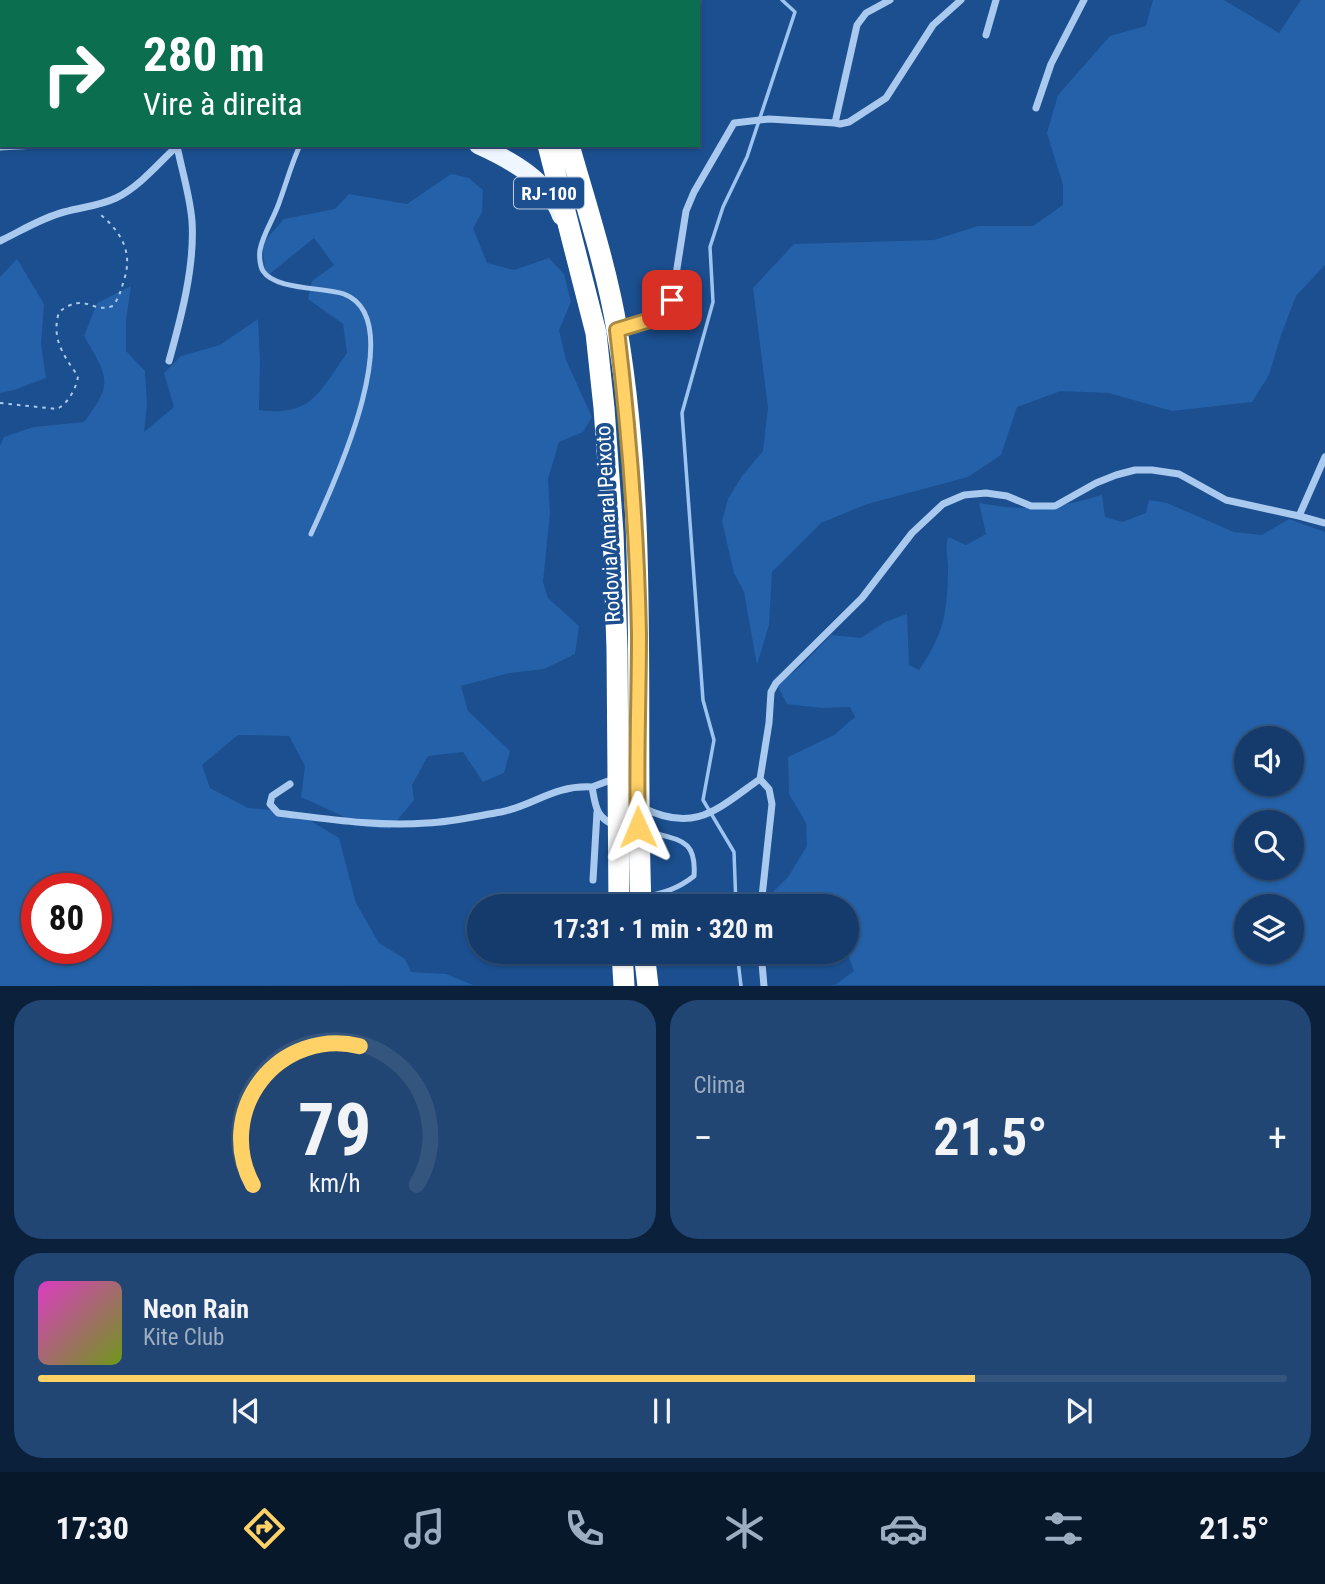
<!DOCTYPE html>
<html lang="pt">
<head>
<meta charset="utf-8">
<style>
	:root { --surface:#143b6b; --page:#214673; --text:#f1f3f6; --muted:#9dadc1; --line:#33557e; --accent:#ffd166 }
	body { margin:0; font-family:"Roboto Condensed",sans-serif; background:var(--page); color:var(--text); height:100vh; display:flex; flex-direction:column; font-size:26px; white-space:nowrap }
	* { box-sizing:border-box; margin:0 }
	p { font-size:23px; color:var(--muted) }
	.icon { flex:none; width:38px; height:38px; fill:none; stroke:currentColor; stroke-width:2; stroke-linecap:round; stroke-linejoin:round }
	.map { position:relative; height:986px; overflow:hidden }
	.details { display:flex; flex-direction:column; gap:14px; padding:14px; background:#0b203b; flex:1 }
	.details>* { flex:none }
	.guide { position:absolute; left:0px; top:0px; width:700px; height:147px; box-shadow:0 2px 5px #0004,0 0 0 2px var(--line); background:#0b6e4f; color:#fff; overflow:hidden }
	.buttons { position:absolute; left:1234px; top:726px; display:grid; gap:14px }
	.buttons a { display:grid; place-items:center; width:70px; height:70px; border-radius:50%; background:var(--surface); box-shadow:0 2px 5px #0004,0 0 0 2px var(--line); font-size:35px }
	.speed { position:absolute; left:21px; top:873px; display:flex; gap:14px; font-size:35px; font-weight:700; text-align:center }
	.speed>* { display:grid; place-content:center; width:91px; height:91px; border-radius:50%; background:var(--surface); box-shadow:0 2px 5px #0004,0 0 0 2px var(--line); line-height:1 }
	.speed .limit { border:10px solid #d22; background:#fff; color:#111 }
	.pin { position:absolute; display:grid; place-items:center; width:60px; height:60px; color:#fff; margin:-30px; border-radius:14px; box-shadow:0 4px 10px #0006 }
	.me { position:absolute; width:77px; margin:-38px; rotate:359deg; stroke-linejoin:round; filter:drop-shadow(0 0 5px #0008) }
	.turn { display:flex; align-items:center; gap:24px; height:147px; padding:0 28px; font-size:32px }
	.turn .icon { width:91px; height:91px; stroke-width:2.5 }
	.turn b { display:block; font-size:49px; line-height:60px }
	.big { font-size:52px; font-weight:700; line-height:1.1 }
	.details .tile { flex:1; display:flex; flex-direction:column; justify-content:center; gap:10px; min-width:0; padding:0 24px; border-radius:28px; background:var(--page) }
	.details .dial { align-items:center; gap:0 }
	.dial svg { height:182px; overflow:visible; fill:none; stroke:var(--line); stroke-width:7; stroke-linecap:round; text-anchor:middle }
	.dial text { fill:var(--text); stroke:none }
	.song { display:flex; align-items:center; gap:21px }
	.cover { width:84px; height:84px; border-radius:10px; background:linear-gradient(135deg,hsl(310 70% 55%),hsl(80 70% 35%)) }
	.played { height:7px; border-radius:4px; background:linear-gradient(90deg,var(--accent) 75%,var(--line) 75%) }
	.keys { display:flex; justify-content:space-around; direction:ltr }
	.heat { display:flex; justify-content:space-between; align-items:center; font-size:38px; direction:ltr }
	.details .tiles { flex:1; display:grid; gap:14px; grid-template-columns:1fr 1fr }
	.tile:last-child { grid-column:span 2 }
	.trip { position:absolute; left:467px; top:894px; width:392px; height:70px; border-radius:35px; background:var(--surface); box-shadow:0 2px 5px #0004,0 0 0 2px var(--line); font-weight:700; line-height:70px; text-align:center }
	.tabs { display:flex; height:112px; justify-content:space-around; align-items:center; background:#08182b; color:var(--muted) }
	.tabs .icon { width:49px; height:49px }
	.tabs .on { color:var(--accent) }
	.tabs b { font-size:32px; color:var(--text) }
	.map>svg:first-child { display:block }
	.green { fill:#2461a8; fill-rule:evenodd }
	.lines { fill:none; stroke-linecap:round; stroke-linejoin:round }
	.stream { stroke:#9cc4f0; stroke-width:3.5 }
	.path { stroke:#a9c9ee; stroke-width:2; stroke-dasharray:3.5 5; stroke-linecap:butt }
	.lane { stroke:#a9c9ee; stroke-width:5 }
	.street { stroke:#a9c9ee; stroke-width:7 }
	.primary { stroke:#f0f6ff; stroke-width:18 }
	.highway { stroke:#fff; stroke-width:21 }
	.route-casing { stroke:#a68842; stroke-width:18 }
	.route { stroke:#ffd166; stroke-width:12 }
	.labels { text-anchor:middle; stroke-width:7; stroke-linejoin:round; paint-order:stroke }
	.shield { fill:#1b4f8f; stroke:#bbcadd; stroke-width:2 }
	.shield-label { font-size:19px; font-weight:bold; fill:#fff }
	.street-label { font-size:21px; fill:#fff; stroke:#1b4f8f }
</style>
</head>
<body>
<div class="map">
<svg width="1325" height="986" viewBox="0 0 1325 986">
	<rect width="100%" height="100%" fill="#1b4f8f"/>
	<path class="green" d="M0,0H186L2,2L0,96Z
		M1153,0H1224L1279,33L1301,0H1325V265L1296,296L1280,338L1269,375L1252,402L1172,411L1109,393L1061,391L1017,407L1001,455L968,477L867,504L821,523L772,572L769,625L757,665L744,592L734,573L722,521L728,499L742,476L763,451L768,408L753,288L794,244L934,240L978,226H1033L1063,205V185L1047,133L1058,95L1110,36L1146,26Z
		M451,174L469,178L483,190L482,212L473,228L487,263L514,270L549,258L564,274L571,302L559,330L566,360L592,417L583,432L559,442L548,479L550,513L543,582L548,598L579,626L575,654L544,669L509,673L461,686L468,711L510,751L504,773L483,782L463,752L428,756L412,785L414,800L390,829L366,827L301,797L305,766L289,736L238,735L202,765L210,788L248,808L296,812L339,838L356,903L379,943L405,959L411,972L446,974L473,985L0,986V446L4,437L33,427L84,422C115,382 107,376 84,336L97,303L131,286L126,321V351L145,371L147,405L144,432L174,407L164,373L181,356L220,345L258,319L260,361L259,410C312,417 319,392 347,353L343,324L308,299L312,281L334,265L314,238L266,277L262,244L284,219L335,209L349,194L407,204ZM37,889H96V948H37Z
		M17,259L44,304L41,344L46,378L14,390L0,393V277Z
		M1102,495L1105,517L1122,522L1146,513L1149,500L1167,503L1234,532L1262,535L1289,519L1325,532V985H835L854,971L847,952V906H819L798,900L795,906H770L771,894L788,877L807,846L806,823L789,794L788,757L834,735L855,717L850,707L822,708L787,704L777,685L802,665L831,635L861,638L885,622L907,614L909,665L919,670C944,634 947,613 948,570C948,557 945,549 948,537L966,545L986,534L979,503C1029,512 1054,509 1102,495ZM1246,738H1292V784H1246ZM1246,822H1292V868H1246ZM1246,906H1292V952H1246Z"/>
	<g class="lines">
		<path class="stream" d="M736,906L734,852L703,800L714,740L703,700L682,413L713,302L710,247L723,207L747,157L795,12L782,0
			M737,952L741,986"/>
		<path class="path" d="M0,403L57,409C68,404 77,387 78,376C63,355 51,338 59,312C86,291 90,314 113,306C119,298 121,290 124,280C133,253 122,233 101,215"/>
		<path class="lane" d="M300,145C291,165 287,181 280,200C275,217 263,233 260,250C259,256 260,266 263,271C275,290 323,287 344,294C412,320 331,490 311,534
			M644,897C663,893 678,889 694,876C697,836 676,841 645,830"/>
		<path class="street" d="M377,0V2
			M890,0L866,13L857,25L835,123L840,124L849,122L886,98L933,25L961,0
			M986,35L996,0
			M1036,108L1051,64L1084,0
			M0,147L37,145
			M0,241C21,231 41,218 64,212C82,207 99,206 116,198C139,187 159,163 178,145
			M618,329C641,324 661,324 672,300L686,211L694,192L734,123L769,119L835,123
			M169,361C181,318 195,266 192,221C190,196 182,171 177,146
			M1299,516L1325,523
			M616,778L592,787C596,807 595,817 616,826
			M290,784L272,796L270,804L278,813C327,819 378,827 427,823C452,822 477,816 501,812C535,805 553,785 592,787
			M641,807C695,834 716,810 760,779
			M593,880L597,812
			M761,906L772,804L769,789L760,779L769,723L771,692L776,683L862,598L912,533L943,504L964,495L986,493L1007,496L1031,506H1055L1096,483L1116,475L1135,470H1152L1179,474L1226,500L1299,516L1325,457
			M761,952L764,986"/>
		<path class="primary" d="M294,0L295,2
			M478,145C511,160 548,180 561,216"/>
		<path class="highway" d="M506,0V2
			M528,0V2
			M548,145L596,333L604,408L613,533L617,649L619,906
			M569,145C586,205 607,269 617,330C649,519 634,715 641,906
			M622,952L624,986
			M644,952L648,986"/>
	</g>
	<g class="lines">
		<g class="route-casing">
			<path id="route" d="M638,827C636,763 639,699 639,634C637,532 629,431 617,330L660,317L666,313L672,300"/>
		</g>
		<use href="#route" class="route"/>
	</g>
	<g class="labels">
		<rect class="shield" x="514" y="177.5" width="70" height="31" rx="5"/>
		<g class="shield-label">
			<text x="549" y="200">RJ-100</text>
		</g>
		<g class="street-label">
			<text transform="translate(608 524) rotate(-93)" y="7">Rodovia Amaral Peixoto</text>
		</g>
	</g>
</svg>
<div class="buttons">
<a><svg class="icon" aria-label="sound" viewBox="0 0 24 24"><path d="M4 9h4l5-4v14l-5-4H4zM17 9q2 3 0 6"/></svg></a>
<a><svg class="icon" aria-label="search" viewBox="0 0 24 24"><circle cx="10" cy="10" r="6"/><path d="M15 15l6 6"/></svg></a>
<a><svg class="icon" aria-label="layers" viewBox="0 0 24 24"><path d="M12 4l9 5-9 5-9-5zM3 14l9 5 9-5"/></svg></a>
</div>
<div class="speed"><div class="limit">80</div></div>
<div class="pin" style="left:672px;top:300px;background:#d93025"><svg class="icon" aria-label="arrive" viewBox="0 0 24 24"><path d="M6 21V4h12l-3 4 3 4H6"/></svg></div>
<svg class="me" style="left:638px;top:827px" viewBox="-20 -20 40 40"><path d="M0-17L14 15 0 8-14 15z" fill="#ffd166" stroke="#fff" stroke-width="4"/></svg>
<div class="trip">17:31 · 1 min · 320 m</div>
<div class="guide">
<div class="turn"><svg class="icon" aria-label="right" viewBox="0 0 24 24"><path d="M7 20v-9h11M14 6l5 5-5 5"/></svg><div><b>280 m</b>Vire à direita</div></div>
</div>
</div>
<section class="details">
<div class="tiles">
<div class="tile dial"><svg viewBox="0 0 100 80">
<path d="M14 69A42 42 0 1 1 86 69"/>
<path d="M14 69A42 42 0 0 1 61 8" stroke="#ffd166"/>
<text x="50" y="56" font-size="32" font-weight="700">79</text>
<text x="50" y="72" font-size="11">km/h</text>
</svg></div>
<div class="tile"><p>Clima</p>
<div class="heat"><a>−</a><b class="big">21.5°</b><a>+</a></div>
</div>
<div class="tile">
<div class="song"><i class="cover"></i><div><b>Neon Rain</b><p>Kite Club</p></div></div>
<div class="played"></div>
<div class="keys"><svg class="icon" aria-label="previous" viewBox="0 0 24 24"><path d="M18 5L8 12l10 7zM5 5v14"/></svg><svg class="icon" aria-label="pause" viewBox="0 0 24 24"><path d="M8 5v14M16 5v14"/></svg><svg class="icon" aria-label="next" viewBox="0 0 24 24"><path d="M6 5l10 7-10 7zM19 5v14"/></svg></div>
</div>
</div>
</section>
<nav class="tabs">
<b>17:30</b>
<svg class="icon on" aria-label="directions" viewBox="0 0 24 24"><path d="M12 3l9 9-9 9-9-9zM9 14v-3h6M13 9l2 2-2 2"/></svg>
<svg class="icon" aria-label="music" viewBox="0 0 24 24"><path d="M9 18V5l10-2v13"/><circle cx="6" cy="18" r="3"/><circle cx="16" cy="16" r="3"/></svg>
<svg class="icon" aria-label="phone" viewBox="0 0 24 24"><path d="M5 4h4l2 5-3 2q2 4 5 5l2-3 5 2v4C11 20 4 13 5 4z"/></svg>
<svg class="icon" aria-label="climate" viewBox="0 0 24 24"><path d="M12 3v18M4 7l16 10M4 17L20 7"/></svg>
<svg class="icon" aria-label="car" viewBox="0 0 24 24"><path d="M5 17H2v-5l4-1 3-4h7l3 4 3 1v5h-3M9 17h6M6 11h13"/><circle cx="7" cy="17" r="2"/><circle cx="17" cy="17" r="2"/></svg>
<svg class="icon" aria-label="filters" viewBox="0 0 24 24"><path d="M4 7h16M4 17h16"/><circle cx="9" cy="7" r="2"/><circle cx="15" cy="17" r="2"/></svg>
<b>21.5°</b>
</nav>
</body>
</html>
